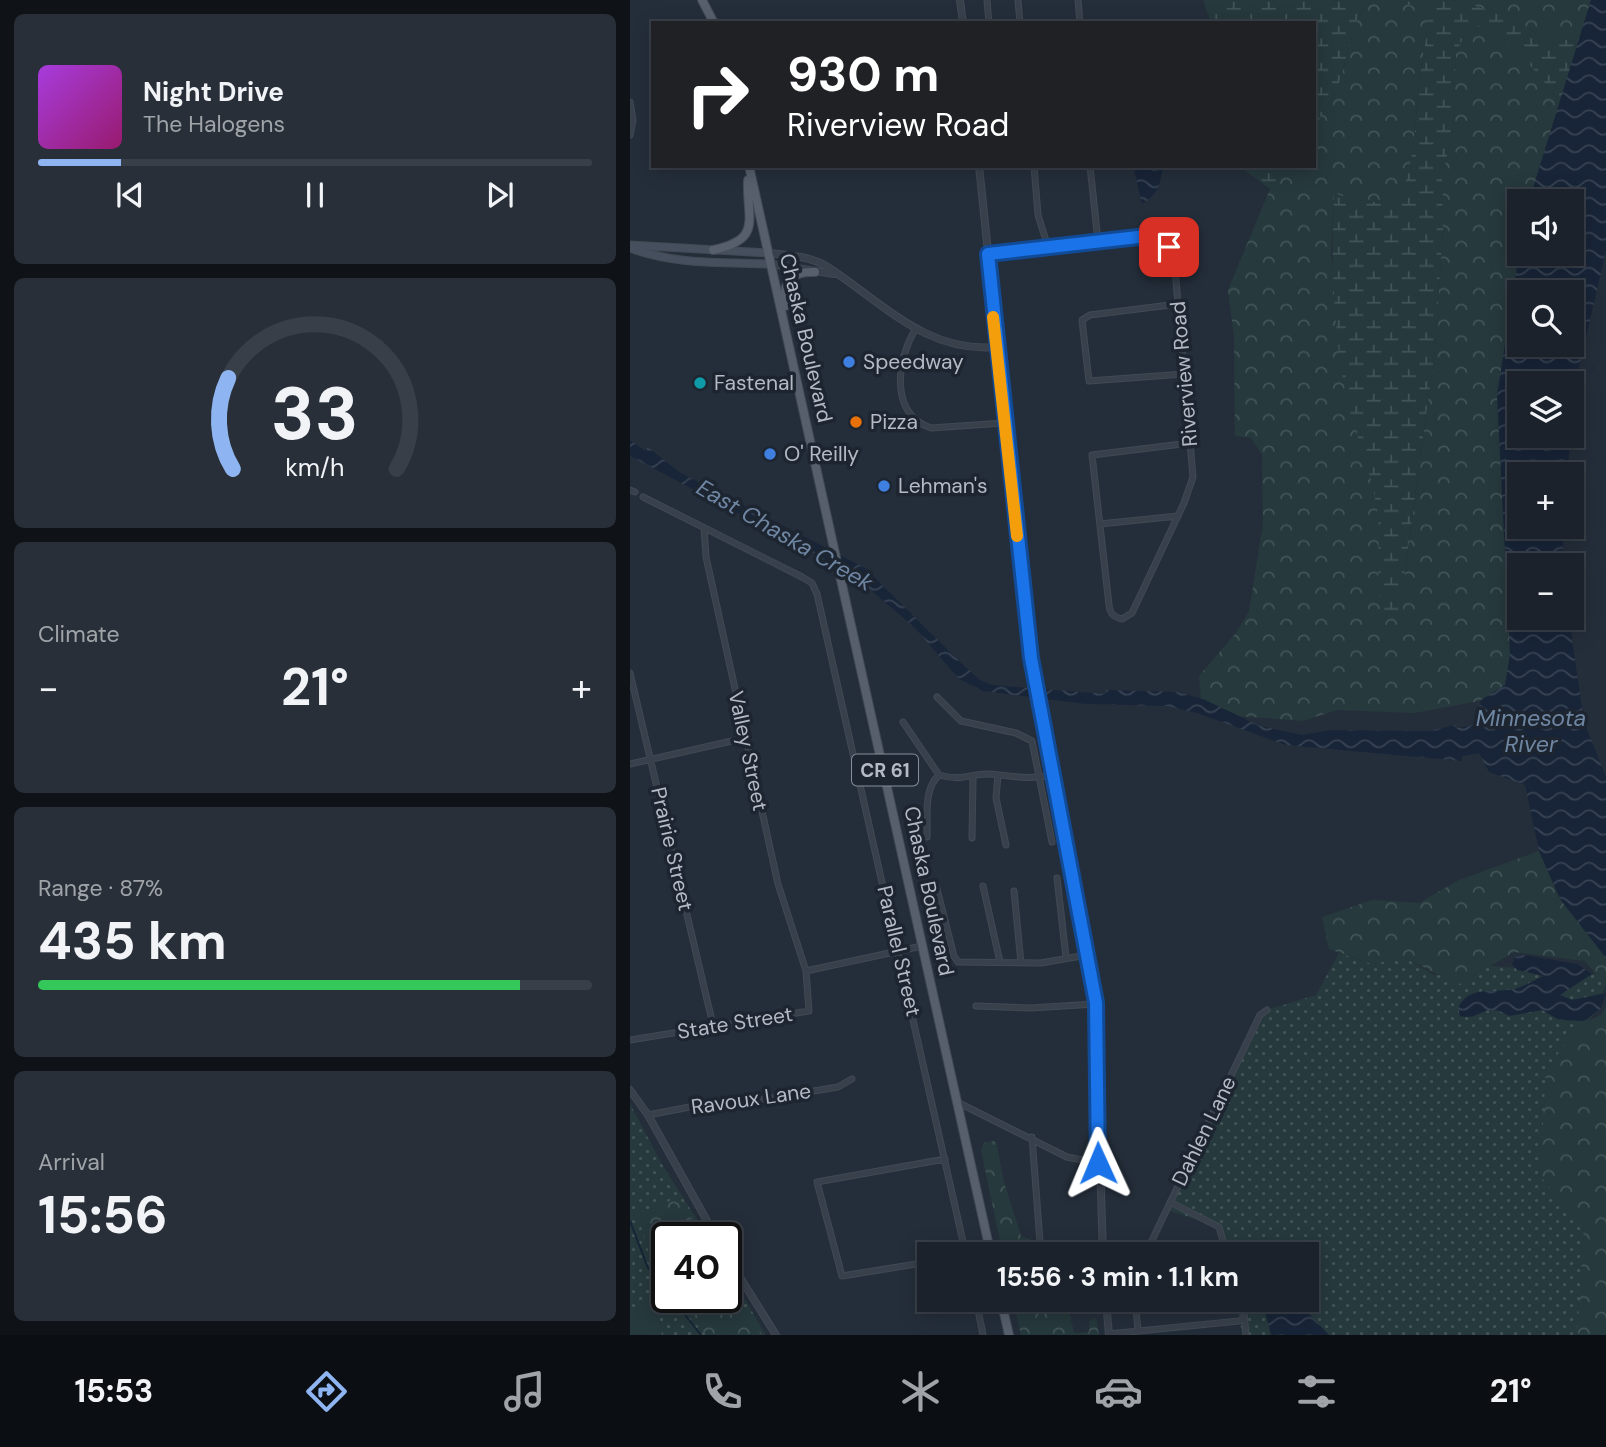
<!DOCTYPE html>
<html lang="en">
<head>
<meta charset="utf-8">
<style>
	:root { --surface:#1b222c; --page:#282f38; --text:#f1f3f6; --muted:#a0a4a9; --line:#393f48; --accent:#8eb5f1 }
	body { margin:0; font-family:"DM Sans",sans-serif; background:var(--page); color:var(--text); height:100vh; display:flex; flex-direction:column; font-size:26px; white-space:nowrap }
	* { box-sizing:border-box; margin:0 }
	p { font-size:23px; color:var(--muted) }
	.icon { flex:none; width:38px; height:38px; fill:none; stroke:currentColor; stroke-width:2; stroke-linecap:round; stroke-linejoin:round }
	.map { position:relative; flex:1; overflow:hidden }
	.panel { display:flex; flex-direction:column; gap:14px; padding:14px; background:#0f1318; width:630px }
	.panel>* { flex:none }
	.banner { position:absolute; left:21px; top:21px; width:665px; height:147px; border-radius:0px; box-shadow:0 4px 18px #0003,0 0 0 2px var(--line); background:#202124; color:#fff; overflow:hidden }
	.controls { position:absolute; left:877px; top:189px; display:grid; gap:14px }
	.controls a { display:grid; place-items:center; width:77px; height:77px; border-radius:0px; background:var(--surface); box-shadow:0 4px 18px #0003,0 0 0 2px var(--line); font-size:35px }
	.speed { position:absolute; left:21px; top:1222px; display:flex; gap:14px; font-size:35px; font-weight:700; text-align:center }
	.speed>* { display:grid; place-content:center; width:91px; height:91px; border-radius:50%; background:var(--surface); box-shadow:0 4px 18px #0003,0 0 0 2px var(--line); line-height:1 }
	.speed .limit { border:4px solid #111; border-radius:10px; background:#fff; color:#111 }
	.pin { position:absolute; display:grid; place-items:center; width:60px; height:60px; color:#fff; margin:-30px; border-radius:14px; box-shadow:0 4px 10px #0006 }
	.me { position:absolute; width:77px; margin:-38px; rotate:359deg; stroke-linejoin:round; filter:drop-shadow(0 0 5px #0008) }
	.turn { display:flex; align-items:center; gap:24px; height:147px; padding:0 21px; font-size:32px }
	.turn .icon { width:91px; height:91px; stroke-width:2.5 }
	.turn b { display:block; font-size:49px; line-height:60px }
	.big { font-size:52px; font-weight:700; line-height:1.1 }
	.panel .tile { flex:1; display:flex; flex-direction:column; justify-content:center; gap:10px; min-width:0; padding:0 24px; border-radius:10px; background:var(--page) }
	.panel .dial { align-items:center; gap:0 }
	.dial svg { height:182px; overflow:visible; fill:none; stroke:var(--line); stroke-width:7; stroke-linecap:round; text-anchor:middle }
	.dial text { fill:var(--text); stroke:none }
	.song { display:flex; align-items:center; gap:21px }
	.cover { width:84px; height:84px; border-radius:10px; background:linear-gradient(135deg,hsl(280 70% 55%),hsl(320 70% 35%)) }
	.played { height:7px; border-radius:4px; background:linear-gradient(90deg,var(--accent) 15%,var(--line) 15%) }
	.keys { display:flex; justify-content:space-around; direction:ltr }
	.heat { display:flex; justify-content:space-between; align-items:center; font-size:38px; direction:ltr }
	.charge { height:10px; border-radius:5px; background:linear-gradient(90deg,#34c759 87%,var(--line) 0) }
	.trip { position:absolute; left:287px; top:1242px; width:402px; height:70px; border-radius:0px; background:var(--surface); box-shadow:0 4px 18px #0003,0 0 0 2px var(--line); font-weight:700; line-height:70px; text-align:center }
	.tab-bar { display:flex; height:112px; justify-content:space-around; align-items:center; background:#0b0e12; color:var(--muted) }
	.tab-bar .icon { width:49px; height:49px }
	.tab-bar .active { color:var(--accent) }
	.tab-bar b { font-size:32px; color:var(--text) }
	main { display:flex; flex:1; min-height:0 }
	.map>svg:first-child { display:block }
	.grass { fill:url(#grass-dots) }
	.forest { fill:url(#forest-crowns) }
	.wetland { fill:url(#wetland-marsh) }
	.garden { fill:#26393c }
	.water { fill:url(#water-waves); fill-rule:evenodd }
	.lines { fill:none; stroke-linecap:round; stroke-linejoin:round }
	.stream { stroke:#182538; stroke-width:2 }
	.minor-casing { stroke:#414954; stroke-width:7 }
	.tertiary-casing { stroke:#414954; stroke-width:8 }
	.secondary-casing { stroke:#414954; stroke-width:9 }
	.primary-casing { stroke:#414954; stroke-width:10 }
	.minor { stroke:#38404b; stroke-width:5 }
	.tertiary { stroke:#38404b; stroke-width:6 }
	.secondary { stroke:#464f5e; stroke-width:7 }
	.primary { stroke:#565f6b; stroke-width:8 }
	.route-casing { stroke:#114b97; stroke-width:18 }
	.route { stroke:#1a73e8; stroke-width:12 }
	.slow { stroke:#f59e0b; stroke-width:12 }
	.shop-dot { fill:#3f7fe0; stroke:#1d2530; stroke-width:2.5 }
	.culture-dot { fill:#0f9aa8; stroke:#1d2530; stroke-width:2.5 }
	.food-dot { fill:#e8710a; stroke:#1d2530; stroke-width:2.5 }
	.labels { text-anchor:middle; stroke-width:7; stroke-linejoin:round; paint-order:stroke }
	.shield { fill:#1d2530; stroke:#878e99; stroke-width:2 }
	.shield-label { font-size:19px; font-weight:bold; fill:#b4bbc6 }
	.street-label { font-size:21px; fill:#b4bbc6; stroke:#1d2530 }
	.poi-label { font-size:21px; fill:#b4bbc6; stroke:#1d2530; text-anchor:start }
	.water-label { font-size:23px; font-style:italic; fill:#6f86a3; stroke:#1d2530 }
</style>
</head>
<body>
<main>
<section class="panel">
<div class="tile">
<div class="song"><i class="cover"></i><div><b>Night Drive</b><p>The Halogens</p></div></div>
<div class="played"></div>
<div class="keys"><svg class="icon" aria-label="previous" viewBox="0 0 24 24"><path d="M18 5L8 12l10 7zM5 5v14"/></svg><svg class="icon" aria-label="pause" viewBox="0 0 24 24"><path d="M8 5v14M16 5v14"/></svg><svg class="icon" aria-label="next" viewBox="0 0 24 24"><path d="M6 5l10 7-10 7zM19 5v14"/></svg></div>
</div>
<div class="tile dial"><svg viewBox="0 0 100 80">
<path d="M14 69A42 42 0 1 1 86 69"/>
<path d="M14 69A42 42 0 0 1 12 29" stroke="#8eb5f1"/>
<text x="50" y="56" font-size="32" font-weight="700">33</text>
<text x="50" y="72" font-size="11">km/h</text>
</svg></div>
<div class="tile"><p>Climate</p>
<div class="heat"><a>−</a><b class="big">21°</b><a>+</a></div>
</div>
<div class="tile"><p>Range · 87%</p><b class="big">435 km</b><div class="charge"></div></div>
<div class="tile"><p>Arrival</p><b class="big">15:56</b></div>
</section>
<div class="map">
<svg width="976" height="1335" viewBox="0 0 976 1335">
	<defs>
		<pattern id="grass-dots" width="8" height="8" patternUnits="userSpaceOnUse" patternTransform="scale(1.75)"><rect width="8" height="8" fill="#26393c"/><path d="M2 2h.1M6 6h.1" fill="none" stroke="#435457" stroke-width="1.8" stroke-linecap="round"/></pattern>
		<pattern id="forest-crowns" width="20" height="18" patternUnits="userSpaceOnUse" patternTransform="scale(1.75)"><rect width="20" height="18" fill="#26393c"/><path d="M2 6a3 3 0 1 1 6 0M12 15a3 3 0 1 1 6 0" fill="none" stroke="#435457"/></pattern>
		<pattern id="wetland-marsh" width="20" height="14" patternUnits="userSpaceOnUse" patternTransform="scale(1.75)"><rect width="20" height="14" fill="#26393c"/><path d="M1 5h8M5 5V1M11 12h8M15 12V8" fill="none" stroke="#435457"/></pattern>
		<pattern id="water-waves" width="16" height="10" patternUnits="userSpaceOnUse" patternTransform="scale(1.75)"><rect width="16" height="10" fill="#182538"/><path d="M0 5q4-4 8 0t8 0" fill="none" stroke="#374353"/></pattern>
	</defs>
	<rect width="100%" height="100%" fill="#242e3a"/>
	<path class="grass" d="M709,953L742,964L774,957L804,975L862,966L976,975V984L966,1012L924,1060L910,1176L954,1225L948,1335H612L606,1300H677V1255H597L589,1227L537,1210L637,1010L686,995Z
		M0,1104L33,1166L78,1237H37V1297H96V1268L136,1335H0Z"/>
	<path class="forest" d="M743,0H765L798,11C798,34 793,53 790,76C784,119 787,164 768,204L725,200L704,194L701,254L705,283L727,432L744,485L749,521V562L774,581L805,349L813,228L812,178L823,129L826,53L836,32L851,26L881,43L931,102L900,201H889L891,254L870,393L885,651L879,690L860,699L784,713L707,710L673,721L608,716L571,699L569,676L605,634L619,612L633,524L632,455L621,438L605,436L604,337L598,290L640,189L658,166H684V128L707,90L728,16Z
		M822,0H961L948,43L903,32L880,16Z
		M909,851L930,899L976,958V986L955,961L884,952L828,985L774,957L742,964L699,949L692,917L742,900L789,903L829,880Z
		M976,1006V1335H947L954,1225L910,1176L916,1070L949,1025L971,1015Z
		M366,1141L374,1182L391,1236L401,1240L403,1255H373L351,1150L355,1142Z
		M49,1197L73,1237H37V1281L22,1263L7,1214Z
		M96,1277L131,1335H76L49,1297H96Z
		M383,1300L437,1302L444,1333L459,1332V1321L466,1318L469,1335H391Z"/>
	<path class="wetland" d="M573,0H743L728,16L707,90L684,128V23H581Z
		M765,0H822L880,16L903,32L948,43L931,102L881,43L851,26L836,32L826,53L823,129L812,178L813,228L805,349L769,615L756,614C741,581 753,544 747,509C741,466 721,427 714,385C703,322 701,256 704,193L725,200L767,204C787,164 784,120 790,76C793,54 798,34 798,11Z
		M609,166H658L640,189Z"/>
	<path class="garden" d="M18,1299L29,1320L32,1335H0V1310Z"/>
	<path class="water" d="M961,0H976V251L944,389L942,420V383H889V436H940L938,474H889V527H934L932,565H889V618H939L954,722L976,777V958L930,899L909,851L895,785L859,772L849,753L832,756V761L656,745L567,713L537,706L456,704L353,691L329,679L285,628L220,572L0,456V440L15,451L18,447L49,472L235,568L331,663L350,680L362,685L475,694L476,690L547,692L573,699L630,726L672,735L701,730L800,731L825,725L826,728L845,725L851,700L875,685L880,654L867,395L889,254H942V201H899ZM889,292H942V345H889Z
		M503,166H533C531,183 527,196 512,204Z
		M895,955L947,964L962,974L930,995L942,1000L976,993L971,1008L955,1021L929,1020L912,1010L879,1016C854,1000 850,1022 830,1016L828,1008C840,983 866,995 888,988C896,985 905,980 913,976L887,970L882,964L885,957Z
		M632,1300H666L699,1335H641Z"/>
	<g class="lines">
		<path class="stream" d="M0,1221L18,1268L37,1291
			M41,1297L71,1335"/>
		<g class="minor-casing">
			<path id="minor" d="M357,0L359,23
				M388,0L390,23
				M448,0L450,23
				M0,102L3,120L0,135
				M404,166L408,215L418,247
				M460,166L468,241
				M358,254L517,236C537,238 542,251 545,269L563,477L554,503L502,613L492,619C484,617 480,614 479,605L462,455L560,443
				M548,304L460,315L452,320L459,381L554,374
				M285,330C267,360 259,414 301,428L374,423
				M0,490L5,492
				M13,497L172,577L182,583L187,594L336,1255
				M470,524L548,516
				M0,673L83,1025
				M307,697L331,721L386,733L402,741L422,842
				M273,722L309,775
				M0,764L115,738
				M368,775L366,798L376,845
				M297,837C298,818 293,789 309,775C334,782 340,773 360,774C382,776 400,780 423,775
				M342,838L343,778
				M427,878L436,957
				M306,885L324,956L328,962L411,963L457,955
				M353,886L370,962
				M384,891L391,963
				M176,971L292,946
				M346,1006L401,1008L465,1004
				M0,1040L179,1011L176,971L148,884L76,557L74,528
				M327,1102L437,1157L468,1163
				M18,1115L86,1102L104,1104L208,1087L222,1079
				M402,1137L411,1255
				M540,1202L589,1227L597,1255
				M515,1255L630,1015L637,1010
				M537,1255H546
				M299,1262L212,1276L187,1182L315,1159
				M346,1300L353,1335
				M505,1300L508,1330
				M613,1300L616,1335
				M479,1334L609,1321L614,1318"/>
		</g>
		<g class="tertiary-casing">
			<path id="tertiary" d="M330,0L333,23
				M349,166L399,643L465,1004L473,1255
				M138,253C157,255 180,256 196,266C251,301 295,353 366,347
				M141,264L204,274
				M0,1090L18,1115L86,1237
				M96,1255L146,1335
				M476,1300L479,1335"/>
		</g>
		<g class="secondary-casing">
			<path id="secondary" d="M0,245L138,253
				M0,248C45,265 93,262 141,264"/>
		</g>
		<g class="primary-casing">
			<path id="primary" d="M72,0L84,23
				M119,166L361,1255
				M83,250C134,239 116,219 118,180
				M155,306C153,281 160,271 185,272
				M371,1300L379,1335"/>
		</g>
		<use href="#minor" class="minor"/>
		<use href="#tertiary" class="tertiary"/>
		<use href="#secondary" class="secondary"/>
		<use href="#primary" class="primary"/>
	</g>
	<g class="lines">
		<g class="route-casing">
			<path id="route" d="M468,1163L466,1003L401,658L358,254L517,236L530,240L539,247"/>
		</g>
		<use href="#route" class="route"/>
		<path class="slow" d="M363,317L387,536"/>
	</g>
	<g class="shop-dot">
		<circle cx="219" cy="362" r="7"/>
		<circle cx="140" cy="454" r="7"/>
		<circle cx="254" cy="486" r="7"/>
	</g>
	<circle class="culture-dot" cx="70" cy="383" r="7"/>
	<circle class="food-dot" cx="226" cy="422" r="7"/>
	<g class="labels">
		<rect class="shield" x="222" y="754.5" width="66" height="31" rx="5"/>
		<g class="shield-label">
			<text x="255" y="777">CR 61</text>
		</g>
		<g class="street-label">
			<text transform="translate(176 338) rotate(77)" y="7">Chaska Boulevard</text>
			<text transform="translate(554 374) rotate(-95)" y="7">Riverview Road</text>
			<text transform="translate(118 751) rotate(78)" y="7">Valley Street</text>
			<text transform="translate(42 849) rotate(77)" y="7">Prairie Street</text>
			<text transform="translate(299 891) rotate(78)" y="7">Chaska Boulevard</text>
			<text transform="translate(269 951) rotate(77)" y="7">Parallel Street</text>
			<text transform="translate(105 1023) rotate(-9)" y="7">State Street</text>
			<text transform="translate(121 1099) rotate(-8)" y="7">Ravoux Lane</text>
			<text transform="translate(574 1131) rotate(-64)" y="7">Dahlen Lane</text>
		</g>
		<g class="poi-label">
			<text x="233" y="369">Speedway</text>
			<text x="84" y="390">Fastenal</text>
			<text x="240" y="429">Pizza</text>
			<text x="154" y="461">O' Reilly</text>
			<text x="268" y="493">Lehman's</text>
		</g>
		<g class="water-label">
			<text transform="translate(155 535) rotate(30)" y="8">East Chaska Creek</text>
			<text x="901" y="726">Minnesota<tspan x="901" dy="26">River</tspan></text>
		</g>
	</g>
</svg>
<div class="controls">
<a><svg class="icon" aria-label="sound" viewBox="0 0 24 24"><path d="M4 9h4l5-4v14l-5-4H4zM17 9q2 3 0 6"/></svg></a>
<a><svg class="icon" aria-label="search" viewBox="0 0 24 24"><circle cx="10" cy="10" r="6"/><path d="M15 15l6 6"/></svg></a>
<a><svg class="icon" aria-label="layers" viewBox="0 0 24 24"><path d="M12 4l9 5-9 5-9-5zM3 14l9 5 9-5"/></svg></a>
<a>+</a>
<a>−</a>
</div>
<div class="speed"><div class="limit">40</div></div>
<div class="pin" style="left:539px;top:247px;background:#d93025"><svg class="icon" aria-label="arrive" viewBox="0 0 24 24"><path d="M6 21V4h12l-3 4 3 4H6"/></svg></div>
<svg class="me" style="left:468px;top:1163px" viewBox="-20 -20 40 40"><path d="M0-17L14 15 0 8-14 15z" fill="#1a73e8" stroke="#fff" stroke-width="4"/></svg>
<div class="trip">15:56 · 3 min · 1.1 km</div>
<div class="banner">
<div class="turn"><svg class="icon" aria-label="right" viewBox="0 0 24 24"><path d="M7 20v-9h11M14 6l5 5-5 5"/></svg><div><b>930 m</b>Riverview Road</div></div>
</div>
</div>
</main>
<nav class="tab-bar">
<b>15:53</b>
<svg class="icon active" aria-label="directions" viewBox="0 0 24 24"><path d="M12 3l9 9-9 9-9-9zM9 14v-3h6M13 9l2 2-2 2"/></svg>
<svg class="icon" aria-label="music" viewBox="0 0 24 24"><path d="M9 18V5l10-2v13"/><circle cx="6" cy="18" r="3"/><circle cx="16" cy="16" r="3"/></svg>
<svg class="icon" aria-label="phone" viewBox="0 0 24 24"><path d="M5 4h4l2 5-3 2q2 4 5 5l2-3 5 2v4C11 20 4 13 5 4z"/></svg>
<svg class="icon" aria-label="climate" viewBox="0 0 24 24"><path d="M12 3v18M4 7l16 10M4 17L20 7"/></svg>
<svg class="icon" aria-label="car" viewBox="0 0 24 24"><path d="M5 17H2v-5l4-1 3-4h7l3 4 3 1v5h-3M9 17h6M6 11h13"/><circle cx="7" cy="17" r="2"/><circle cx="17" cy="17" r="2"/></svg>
<svg class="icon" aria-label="filters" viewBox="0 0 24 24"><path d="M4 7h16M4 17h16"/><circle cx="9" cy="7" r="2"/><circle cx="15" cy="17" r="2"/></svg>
<b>21°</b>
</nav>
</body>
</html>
